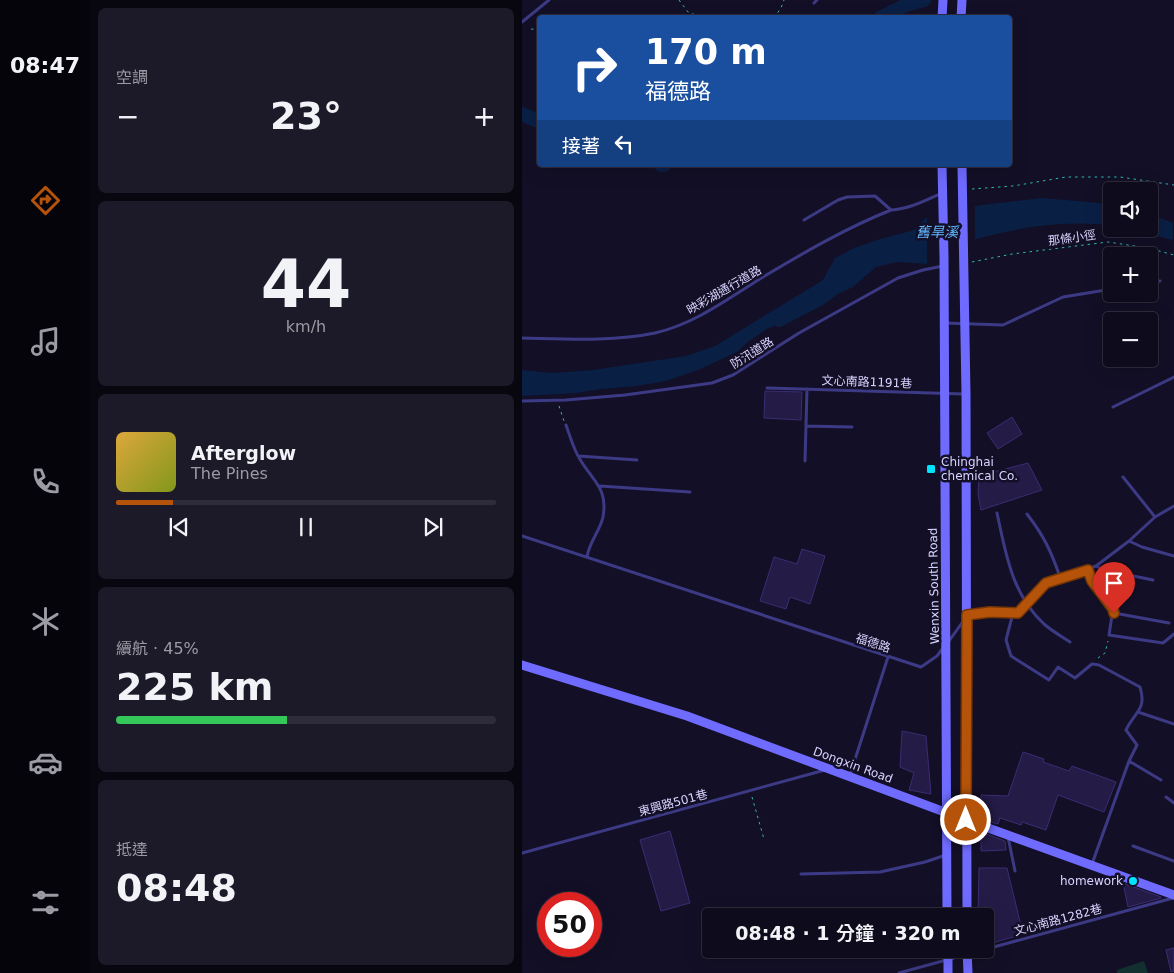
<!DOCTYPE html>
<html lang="zh-TW">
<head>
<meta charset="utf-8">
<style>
	:root { --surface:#0e0b1c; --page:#1c1929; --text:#f1f3f6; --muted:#9b9ba3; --line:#2e2b3b; --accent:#b45309 }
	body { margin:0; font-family:"DejaVu Sans","Noto Sans TC",sans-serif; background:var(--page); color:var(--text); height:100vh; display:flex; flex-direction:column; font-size:19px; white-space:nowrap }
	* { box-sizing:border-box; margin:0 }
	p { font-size:16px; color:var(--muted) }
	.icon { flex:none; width:28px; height:28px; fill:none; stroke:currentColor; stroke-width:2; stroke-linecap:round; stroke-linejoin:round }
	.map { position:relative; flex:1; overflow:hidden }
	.sheet { display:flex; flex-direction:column; gap:8px; padding:8px; background:#08060f; width:432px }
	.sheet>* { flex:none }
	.banner { position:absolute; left:15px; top:15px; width:475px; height:152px; border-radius:5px; box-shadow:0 5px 20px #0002,0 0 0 1px var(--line); background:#1a4fa0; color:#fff; overflow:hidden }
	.buttons { position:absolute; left:581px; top:182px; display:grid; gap:10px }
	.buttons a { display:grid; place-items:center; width:55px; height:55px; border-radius:5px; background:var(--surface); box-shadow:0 5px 20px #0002,0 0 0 1px var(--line); font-size:25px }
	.speed { position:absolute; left:15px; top:892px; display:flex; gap:10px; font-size:25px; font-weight:700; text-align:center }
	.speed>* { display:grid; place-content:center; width:65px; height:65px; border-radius:50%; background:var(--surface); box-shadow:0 5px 20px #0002,0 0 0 1px var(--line); line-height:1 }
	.speed .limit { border:8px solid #d22; background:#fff; color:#111 }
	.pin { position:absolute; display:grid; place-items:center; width:42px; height:42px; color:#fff; margin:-51px -21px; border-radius:50% 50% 50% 0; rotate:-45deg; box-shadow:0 0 5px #0007 }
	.pin .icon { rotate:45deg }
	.me { position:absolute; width:55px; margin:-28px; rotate:0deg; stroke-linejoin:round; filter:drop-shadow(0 0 4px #0008) }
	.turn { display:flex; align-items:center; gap:18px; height:105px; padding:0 25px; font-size:22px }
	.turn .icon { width:65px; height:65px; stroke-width:2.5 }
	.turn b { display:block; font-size:35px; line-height:42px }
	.then { display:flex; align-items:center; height:48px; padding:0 25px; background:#0003; gap:10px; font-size:19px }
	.big { font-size:38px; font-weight:600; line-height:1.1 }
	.sheet .card { flex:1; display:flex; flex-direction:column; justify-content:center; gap:8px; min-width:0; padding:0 18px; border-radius:8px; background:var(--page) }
	.sheet .dial { align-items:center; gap:0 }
	.dial b { font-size:65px; line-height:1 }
	.song { display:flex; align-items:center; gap:15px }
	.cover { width:60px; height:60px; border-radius:8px; background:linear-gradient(135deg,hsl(40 70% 55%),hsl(70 70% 35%)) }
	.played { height:5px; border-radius:2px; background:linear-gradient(90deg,var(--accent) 15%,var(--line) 15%) }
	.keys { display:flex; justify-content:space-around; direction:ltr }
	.heat { display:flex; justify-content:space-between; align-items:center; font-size:28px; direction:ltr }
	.charge { height:8px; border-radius:4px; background:linear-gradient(90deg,#34c759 45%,var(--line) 0) }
	.trip { position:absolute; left:180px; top:908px; width:292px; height:50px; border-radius:5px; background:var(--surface); box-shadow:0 5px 20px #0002,0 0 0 1px var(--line); font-weight:600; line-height:50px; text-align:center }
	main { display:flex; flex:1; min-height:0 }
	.dock { display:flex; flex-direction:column; width:90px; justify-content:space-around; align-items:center; background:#06040b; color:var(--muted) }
	.dock .icon { width:35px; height:35px }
	.dock .active { color:var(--accent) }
	.dock b { font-size:22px; color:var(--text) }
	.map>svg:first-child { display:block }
	.green { fill:#12302f }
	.water { fill:#0a1f44 }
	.pier { fill:#130f26 }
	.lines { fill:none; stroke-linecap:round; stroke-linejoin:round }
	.river { stroke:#0a1f44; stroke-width:14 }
	.building { fill:#241b47; stroke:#3b2d73 }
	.path { stroke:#2fb8b0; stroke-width:1; stroke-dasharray:2.5 4; stroke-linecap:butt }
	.lane { stroke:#3d3a85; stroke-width:3 }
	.secondary { stroke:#6f6bff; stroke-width:9 }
	.route-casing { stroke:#753606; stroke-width:12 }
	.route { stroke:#b45309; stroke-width:9 }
	.poi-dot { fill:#00e5ff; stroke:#130f26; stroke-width:2 }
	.labels { text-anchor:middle; stroke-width:5; stroke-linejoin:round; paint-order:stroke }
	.street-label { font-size:12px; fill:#d9d4ff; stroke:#130f26 }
	.poi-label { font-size:12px; fill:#d9d4ff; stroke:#130f26; text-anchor:start }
	.water-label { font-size:14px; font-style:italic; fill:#62b6ff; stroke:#130f26 }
</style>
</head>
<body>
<main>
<nav class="dock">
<b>08:47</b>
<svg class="icon active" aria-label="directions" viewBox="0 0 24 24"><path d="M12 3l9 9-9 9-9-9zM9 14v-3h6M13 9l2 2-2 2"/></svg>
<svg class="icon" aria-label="music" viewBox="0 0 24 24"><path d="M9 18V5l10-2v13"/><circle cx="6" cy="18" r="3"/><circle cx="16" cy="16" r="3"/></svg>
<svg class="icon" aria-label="phone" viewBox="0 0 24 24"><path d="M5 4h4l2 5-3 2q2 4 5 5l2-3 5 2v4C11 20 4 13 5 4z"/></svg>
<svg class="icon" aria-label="climate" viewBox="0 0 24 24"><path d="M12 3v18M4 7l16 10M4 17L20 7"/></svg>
<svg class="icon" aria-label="car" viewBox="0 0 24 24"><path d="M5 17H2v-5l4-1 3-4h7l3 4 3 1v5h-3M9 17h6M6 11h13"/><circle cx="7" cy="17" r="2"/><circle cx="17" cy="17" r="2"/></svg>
<svg class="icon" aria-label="filters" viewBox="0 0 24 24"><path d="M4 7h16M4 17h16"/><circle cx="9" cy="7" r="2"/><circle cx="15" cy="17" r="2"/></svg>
</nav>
<section class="sheet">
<div class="card"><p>空調</p>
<div class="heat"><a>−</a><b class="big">23°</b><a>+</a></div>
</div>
<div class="card dial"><b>44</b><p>km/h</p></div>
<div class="card">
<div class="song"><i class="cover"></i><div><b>Afterglow</b><p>The Pines</p></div></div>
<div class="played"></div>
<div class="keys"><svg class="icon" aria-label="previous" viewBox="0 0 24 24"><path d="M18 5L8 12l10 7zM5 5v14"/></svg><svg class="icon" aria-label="pause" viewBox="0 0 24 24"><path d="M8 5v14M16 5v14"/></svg><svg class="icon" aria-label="next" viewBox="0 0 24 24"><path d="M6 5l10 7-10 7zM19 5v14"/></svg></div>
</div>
<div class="card"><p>續航 · 45%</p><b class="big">225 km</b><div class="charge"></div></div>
<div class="card"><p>抵達</p><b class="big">08:48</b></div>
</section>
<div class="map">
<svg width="652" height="973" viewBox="0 0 652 973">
	<rect width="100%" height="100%" fill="#130f26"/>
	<path class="green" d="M622,961L626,973H595V970Z"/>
	<path class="water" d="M520,198L590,204V226C525,217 468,235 406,252L405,264L375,262L354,267L331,287L316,294L283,304L258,323L245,329L227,341L215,352L176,370L144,381L115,386L79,389L55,393L0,396V370L32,373L71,370L164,356L193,346L301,280L313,258L332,248L355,240L392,230L406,216L460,205Z
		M628,214L651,223V240L607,229H628Z"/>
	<path class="pier" d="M453,204V241L408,254V264L405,265V214Z"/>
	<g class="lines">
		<path class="river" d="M358,18L384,5L402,0
			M0,114L18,122
			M139,165H142
			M257,320L297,299L312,288"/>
	</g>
	<path class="building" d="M243,391L280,392L279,420L242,418Z
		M490,417L500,434L476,449L465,433Z
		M506,463L520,490L459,510L456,494L457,476Z
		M280,549L303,556L288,604L268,597L264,609L238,601L252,557L275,564Z
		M380,731L404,736L409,794L387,790L392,773L378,767Z
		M501,752L522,759L521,762L547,771L550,766L594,782L582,812L536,795L524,830L500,822L499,825L478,818L476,824L459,819V795L486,796Z
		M148,831L168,903L139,911L118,840Z
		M459,832L483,841L484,850L459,851Z
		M457,868H485L501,934L464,945V916H456Z
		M601,883L639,897V898L606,907Z
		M652,948V971L649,972L644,950Z"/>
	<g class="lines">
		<path class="path" d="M157,0L166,12L181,18
			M252,18L259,8L262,0
			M9,29L18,30
			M450,189L491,186L544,177H598L652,185
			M450,262L490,254L586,242L626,248L652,255
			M37,406L42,421
			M576,658L583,653L586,641
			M230,797L242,839"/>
		<path class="lane" d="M292,3L295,0
			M0,22L27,0
			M282,220L316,200L325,197L353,196L369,210C387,209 402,201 418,194
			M628,282L638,281
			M423,323L481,325L541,297L590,289
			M0,338C44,339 90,342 133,333C173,324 207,298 241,277C283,252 324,228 369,210
			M245,388L442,394
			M0,401L44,400L103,395L190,383L211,375L277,333L376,278L401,270L421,266
			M591,407L652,377
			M44,425C48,436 52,451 59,461C72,482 86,489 81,517C78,531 67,542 65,557
			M284,426L330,427
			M56,456L115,460
			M283,461L285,389
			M601,477L633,517
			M78,486L168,492
			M475,513C484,555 490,594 522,624C530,631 539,636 548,642
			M505,514C522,536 529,551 538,577
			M0,536L399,667L415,656L421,648
			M607,541L620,547L652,556
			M574,566L582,570L631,580
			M566,570L570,581L591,609L587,635L641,643L652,634
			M491,613L484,640L489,656L527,680L536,667L553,678L570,664L577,665L618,687C625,710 613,711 604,730L615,745L607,761L570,864
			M592,613L647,623
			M446,615L468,612L496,613L524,583L574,566L607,541L633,517L652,506
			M427,641L442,620
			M616,712L652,724
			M607,761L639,780
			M328,775L366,657
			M644,797L652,803
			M486,837L493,871
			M611,846L652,861
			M0,853L303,770
			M279,874L358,872L403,862L424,855
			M377,973L651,898"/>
		<path class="secondary" d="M420,18L421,0
			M439,18L440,0
			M420,165L422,256L425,916
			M440,165L444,394L445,916
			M0,665L165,716L444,820L652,895
			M426,949V973
			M445,949L446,973"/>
	</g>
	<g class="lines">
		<g class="route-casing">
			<path id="route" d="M444,820L445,615L468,612L496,613L524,583L566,570L570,581L591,609L592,613"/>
		</g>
		<use href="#route" class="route"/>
	</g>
	<g class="poi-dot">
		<rect x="404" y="464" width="10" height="10" rx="2.5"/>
		<circle cx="611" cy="881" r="5"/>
	</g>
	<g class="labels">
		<g class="street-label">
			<text transform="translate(550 238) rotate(-8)" y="4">那條小徑</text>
			<text transform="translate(202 290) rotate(-30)" y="4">映彩湖通行道路</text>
			<text transform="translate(230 353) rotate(-32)" y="4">防汛道路</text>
			<text transform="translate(345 382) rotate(2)" y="4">文心南路1191巷</text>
			<text transform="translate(412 586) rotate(-91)" y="4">Wenxin South Road</text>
			<text transform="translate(351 643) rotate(18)" y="4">福德路</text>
			<text transform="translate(331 765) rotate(20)" y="4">Dongxin Road</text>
			<text transform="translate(151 803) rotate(-15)" y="4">東興路501巷</text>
			<text transform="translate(536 920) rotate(-15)" y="4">文心南路1282巷</text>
		</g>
		<g class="poi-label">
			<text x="419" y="466">Chinghai<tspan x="419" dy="14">chemical Co.</tspan></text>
			<text x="601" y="885" text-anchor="end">homework</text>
		</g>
		<g class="water-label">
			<text x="415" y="237">舊旱溪</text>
		</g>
	</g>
</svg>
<div class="buttons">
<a><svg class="icon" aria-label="sound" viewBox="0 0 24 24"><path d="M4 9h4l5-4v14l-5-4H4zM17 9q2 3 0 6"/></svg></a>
<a>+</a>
<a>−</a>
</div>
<div class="speed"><div class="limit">50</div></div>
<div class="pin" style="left:592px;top:613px;background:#d93025"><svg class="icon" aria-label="arrive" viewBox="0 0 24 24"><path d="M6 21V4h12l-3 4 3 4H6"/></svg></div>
<svg class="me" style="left:444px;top:820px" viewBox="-20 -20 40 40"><circle r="17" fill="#b45309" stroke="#fff" stroke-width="3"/><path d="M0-11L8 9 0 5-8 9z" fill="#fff"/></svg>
<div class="trip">08:48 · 1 分鐘 · 320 m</div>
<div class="banner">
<div class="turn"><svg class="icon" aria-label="right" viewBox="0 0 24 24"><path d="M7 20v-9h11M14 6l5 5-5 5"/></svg><div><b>170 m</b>福德路</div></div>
<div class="then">接著<svg class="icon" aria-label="left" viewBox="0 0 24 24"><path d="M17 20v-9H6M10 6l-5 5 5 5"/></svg></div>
</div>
</div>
</main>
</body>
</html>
